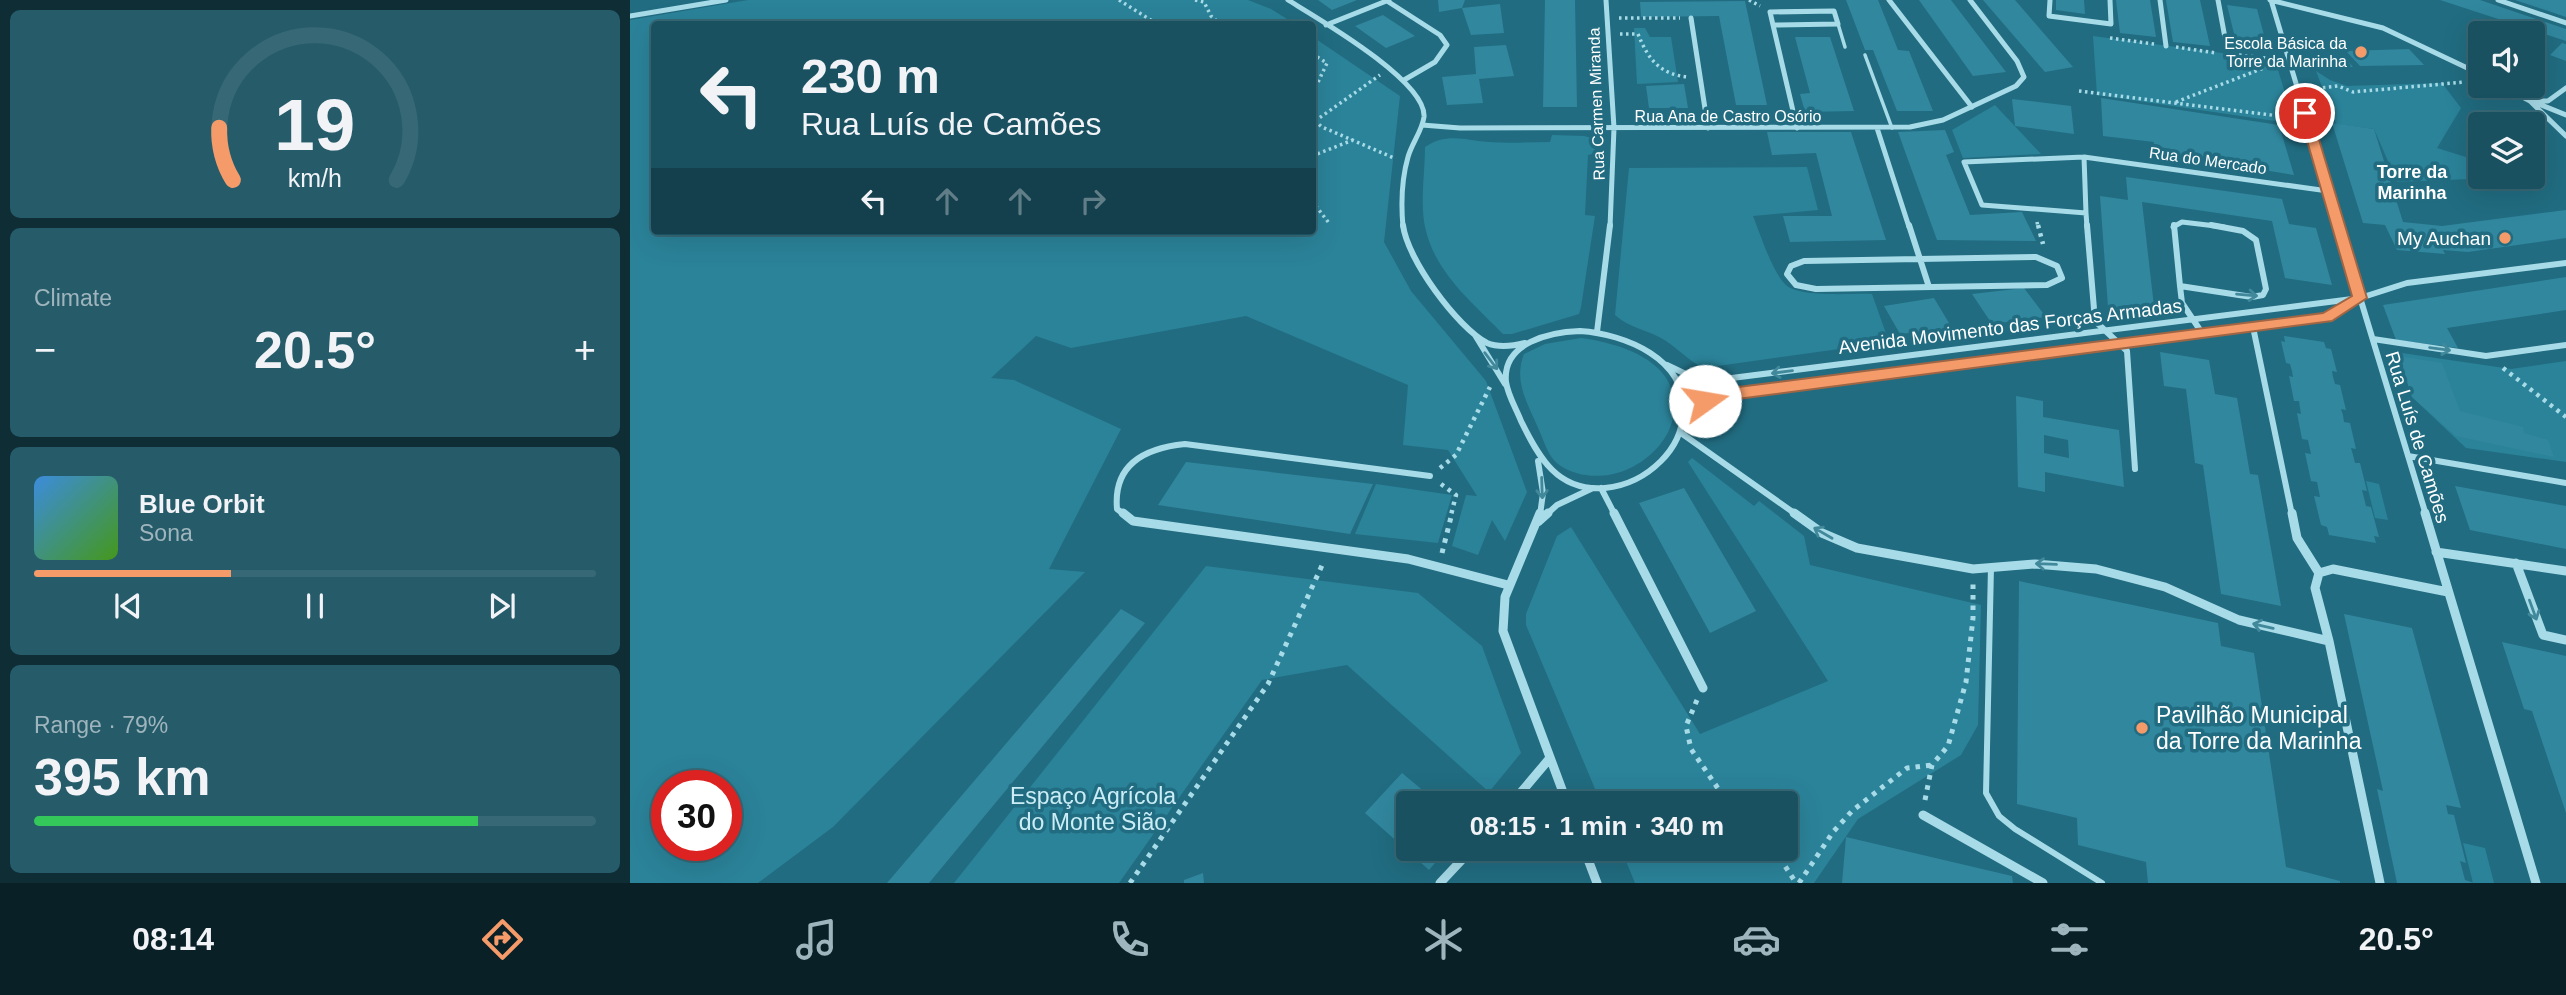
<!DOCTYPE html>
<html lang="en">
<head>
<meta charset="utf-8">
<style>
	:root { --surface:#195161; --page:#265b6a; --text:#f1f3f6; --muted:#9fb5bd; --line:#376876; --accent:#f49b69 }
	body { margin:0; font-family:Arial,sans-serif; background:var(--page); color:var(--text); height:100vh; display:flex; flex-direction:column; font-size:26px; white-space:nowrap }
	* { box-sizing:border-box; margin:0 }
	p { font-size:23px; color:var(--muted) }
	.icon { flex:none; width:38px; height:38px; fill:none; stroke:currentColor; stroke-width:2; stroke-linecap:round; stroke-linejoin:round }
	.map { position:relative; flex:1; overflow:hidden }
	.sheet { display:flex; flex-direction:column; gap:10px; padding:10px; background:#0e2d35; width:630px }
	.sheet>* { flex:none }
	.hud { position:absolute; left:21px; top:21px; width:665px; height:214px; border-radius:7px; box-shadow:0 7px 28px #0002,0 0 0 2px var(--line); background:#195161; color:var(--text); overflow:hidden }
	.controls { position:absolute; left:1838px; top:21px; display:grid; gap:14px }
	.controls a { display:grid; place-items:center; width:77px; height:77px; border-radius:7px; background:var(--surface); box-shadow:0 7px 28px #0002,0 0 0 2px var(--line); font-size:35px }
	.speed { position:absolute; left:21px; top:770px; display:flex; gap:14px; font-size:35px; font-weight:700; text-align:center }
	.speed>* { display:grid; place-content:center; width:91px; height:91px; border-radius:50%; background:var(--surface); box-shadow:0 7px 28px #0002,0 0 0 2px var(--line); line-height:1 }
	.speed .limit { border:10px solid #d22; background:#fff; color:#111 }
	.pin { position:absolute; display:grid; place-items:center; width:60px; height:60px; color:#fff; margin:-30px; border:4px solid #fff; border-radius:50%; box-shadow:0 2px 7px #0007 }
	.me { position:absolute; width:77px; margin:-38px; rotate:77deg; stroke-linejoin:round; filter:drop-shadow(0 0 5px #0008) }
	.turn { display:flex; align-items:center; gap:24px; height:147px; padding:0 35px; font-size:32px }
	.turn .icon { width:91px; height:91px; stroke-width:2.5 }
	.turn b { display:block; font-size:49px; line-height:60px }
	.lanes { display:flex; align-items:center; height:66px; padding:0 35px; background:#0003; justify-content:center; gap:35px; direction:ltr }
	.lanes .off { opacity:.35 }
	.big { font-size:52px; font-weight:800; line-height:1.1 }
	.sheet .tile { flex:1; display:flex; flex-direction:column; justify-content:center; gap:10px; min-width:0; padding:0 24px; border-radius:10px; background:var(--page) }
	.sheet .dial { align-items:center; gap:0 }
	.dial svg { height:182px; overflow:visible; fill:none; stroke:var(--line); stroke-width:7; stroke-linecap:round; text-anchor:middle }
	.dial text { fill:var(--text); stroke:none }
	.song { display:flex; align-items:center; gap:21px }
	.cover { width:84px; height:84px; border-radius:10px; background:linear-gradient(135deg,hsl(210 70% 55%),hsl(100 70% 35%)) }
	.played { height:7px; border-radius:4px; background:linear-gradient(90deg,var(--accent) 35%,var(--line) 35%) }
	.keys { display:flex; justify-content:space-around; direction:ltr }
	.heat { display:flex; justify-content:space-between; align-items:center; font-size:38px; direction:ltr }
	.charge { height:10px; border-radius:5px; background:linear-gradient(90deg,#34c759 79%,var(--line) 0) }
	.trip { position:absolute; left:766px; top:791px; width:402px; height:70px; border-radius:7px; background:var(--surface); box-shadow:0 7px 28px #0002,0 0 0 2px var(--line); font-weight:800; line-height:70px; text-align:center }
	.dock { display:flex; height:112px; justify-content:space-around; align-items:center; background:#0a2027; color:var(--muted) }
	.dock .icon { width:49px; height:49px }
	.dock .active { color:var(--accent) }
	.dock b { font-size:32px; color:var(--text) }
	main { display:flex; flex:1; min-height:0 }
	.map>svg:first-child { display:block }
	.green { fill:#2b8399; fill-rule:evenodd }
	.building { fill:#31879e; fill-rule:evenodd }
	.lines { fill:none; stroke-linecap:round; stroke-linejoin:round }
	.path-far2 { stroke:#a7dbe8; stroke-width:3.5; stroke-dasharray:2.5 3.5; stroke-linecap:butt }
	.path-far1 { stroke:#a7dbe8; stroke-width:4.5; stroke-dasharray:3.5 5; stroke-linecap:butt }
	.path { stroke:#a7dbe8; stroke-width:5; stroke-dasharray:4.5 6; stroke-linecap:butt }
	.lane-far1 { stroke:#a7dbe8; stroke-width:3.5 }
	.lane { stroke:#a7dbe8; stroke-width:6 }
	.street-far2 { stroke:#a7dbe8; stroke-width:5 }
	.street-far1 { stroke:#a7dbe8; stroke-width:6 }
	.street { stroke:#a7dbe8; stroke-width:9 }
	.oneway { stroke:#42889b }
	.route { fill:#f49b69; stroke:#9f6544; stroke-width:2 }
	.poi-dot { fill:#f49b69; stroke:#216c81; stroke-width:2.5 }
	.labels { text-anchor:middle; stroke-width:7; stroke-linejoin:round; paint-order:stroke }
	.far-poi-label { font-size:16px; fill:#fff; stroke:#216c81; text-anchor:end }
	.far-street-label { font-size:16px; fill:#fff; stroke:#216c81 }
	.far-neighbourhood-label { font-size:18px; font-weight:bold; fill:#fff; stroke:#216c81 }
	.poi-label { font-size:19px; fill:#fff; stroke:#216c81; text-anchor:end }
	.street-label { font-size:19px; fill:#fff; stroke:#216c81 }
	.near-poi-label { font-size:23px; fill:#fff; stroke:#216c81; text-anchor:start }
	.near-park-label { font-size:23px; fill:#cbedf6; stroke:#216c81 }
</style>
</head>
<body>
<main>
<section class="sheet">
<div class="tile dial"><svg viewBox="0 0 100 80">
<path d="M14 69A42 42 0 1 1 86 69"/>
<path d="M14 69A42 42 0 0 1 8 46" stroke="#f49b69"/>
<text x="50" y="56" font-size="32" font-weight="700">19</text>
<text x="50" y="72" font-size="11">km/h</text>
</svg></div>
<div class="tile"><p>Climate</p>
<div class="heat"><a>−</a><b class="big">20.5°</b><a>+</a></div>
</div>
<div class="tile">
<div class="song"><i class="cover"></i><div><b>Blue Orbit</b><p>Sona</p></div></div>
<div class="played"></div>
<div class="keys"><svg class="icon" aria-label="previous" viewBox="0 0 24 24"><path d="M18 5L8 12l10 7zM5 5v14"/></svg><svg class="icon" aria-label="pause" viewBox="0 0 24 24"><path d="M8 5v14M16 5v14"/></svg><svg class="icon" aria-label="next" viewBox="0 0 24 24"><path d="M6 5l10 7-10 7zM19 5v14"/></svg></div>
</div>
<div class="tile"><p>Range · 79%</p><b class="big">395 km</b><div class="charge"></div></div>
</section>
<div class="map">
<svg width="1936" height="883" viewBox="0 0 1936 883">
	<rect width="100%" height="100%" fill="#216c81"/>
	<path class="green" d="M118,0H618L641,9L665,24H24V231H682L683,37L770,96L754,242L781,291L856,381L897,492L875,541L862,520L848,555L822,546L836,495L847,496L818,450L773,445L778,385L616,316L441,348L406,336L361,378L384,380L491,429L419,569L455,572L203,827L128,883H0V20ZM37,786H96V845H37Z
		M1004,28H1015L1020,37H1041L1048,82L1007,84Z
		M1463,36L1645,60L1659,106L1652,122L1467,95Z
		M1686,71L1700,80L1717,86L1812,83L1831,108L1807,148L1842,159L1850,166V177L1863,178L1767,182L1744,129L1706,124Z
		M1365,105L1411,154L1333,158L1322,130Z
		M922,135L954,136L966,139L970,152L958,155L955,215L965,216L951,307L949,314L882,334H873C842,302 805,273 795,227C790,203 795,172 795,147C813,135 828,138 848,141C871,144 897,142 920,142Z
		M1177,167L1188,210L1123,216C1130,233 1142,272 1156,285C1170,298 1221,293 1242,294L1259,342L1073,368C1057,360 1046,346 1031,338C1015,329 999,328 985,315L999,168Z
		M951,338C980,342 1024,353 1039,383C1062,433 1005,483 956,475C945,474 930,468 923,459C917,452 913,439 909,430C898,404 883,382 894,354L915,344Z
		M1772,353L1881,369L1936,361V462L1836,448L1782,397L1769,356Z
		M1062,458L1124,506L1129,501L1174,536L1180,565L1351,605L1348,725L1331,755L1228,819L1184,883H1005L991,849H1157V803H971L896,625V614L927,536L941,527L1070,734L1198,681L1058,462Z
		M1736,481L1749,484L1758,520L1745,518Z
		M746,484L822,495L808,543L725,534Z
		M576,566L788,593L852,646L891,753L859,792L717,665L632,680L489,883H324Z
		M1833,843L1855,848L1864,883H1843Z"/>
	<path class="building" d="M688,0H727L702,10Z
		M808,0H835L832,8L809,12Z
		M915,0H945L947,107H913Z
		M1216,0H1248L1268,50L1279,51L1303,111H1267L1243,50H1235Z
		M1289,0H1321L1376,72L1343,76Z
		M1353,0H1385L1443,67L1415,72Z
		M1426,0H1454L1455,14L1426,10Z
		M1486,0H1520L1526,37L1490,33Z
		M1536,0H1570L1580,46L1543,42Z
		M1810,0H1850L1936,29V41Z
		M1885,0H1936V17Z
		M1115,1L1137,105H1106L1089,16L1011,17L1010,2Z
		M870,4L874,33L841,35L832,8Z
		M1597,5L1627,9L1638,50L1607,46Z
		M753,15L785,36L756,48L725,26Z
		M1165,37H1200L1224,111L1175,112L1170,94L1180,93Z
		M1932,43L1936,44V61L1920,55Z
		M876,45L884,76L849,79L853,103L817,105L812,77L846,74L844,47Z
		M1779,49L1794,65L1730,66L1716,51Z
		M1714,57L1723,67L1690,68L1681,58Z
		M1054,84L1058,108H1019L1016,86Z
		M1471,98L1649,125L1664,175L1522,152L1524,142L1473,136Z
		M1382,99L1441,106L1444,134L1385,126Z
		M1702,123L1744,129L1773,222L1812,226L1936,210V238L1838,252L1813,250L1815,254L1767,250L1755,225L1733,223Z
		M1315,130L1324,152L1316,155L1340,215L1392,212L1406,241L1307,240L1268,132Z
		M1137,132H1221L1256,240L1160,242L1153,216H1202L1186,153L1142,155Z
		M1496,177L1652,199L1659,224L1686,228L1702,285L1655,278L1642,221L1512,202L1525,315L1478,307L1470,196L1498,200Z
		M1936,277V310L1817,328L1828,348L1766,340L1753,305Z
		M1394,288L1416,317L1362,324L1342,294Z
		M1304,298L1322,328L1270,334L1254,306Z
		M1654,336L1694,342L1696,348L1701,349L1707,372L1702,371L1703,377L1705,384L1710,385L1716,410L1711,409L1713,415L1714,422L1720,423L1726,449L1721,448L1723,455L1725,463H1730L1737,491L1732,490L1736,506L1741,507L1749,537L1744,536L1746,543L1699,535L1697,527L1691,525L1684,496L1690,497L1687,482L1681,481L1675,453L1681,454L1678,440L1672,439L1667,413L1671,414L1670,408L1669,401H1664L1659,376L1663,377L1662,371L1660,364L1656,363L1651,341L1655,342Z
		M1530,352L1579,360L1585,394L1607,398L1620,474L1628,475L1651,606L1591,594L1573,465L1565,463L1556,389L1534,386Z
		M1769,356L1812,363L1830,411L1893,427L1894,433L1918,440L1924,457L1826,436L1782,397Z
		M1386,396L1413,401V417L1489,430L1494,487L1415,472V492L1388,487ZM1414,435L1438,440L1439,458L1414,453Z
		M556,462L743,484L720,534L528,505Z
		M1825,486L1936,506V549L1840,530Z
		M1054,488L1126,611L1080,633L1009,503Z
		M1389,581L1588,623L1591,646L1624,653L1656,867L1710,881V883H1518L1516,862L1448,845L1447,818L1387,804Z
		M491,609L515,623L299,883H257Z
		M1714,614L1782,628L1831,808L1816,805L1818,814L1824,815L1836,863L1830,861L1835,880L1844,883H1767L1747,789L1753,791Z
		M1872,642L1936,656V813L1902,711L1894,709Z
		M772,773L808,803H779V849H817L799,870L735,813Z
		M1216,837L1382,876L1383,883H1212Z
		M573,873L574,883H554V880Z"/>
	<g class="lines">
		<path class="path-far2" d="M489,0L527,24
			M565,0L574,2L581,16L590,24
			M1119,0L1130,6
			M989,18H1050
			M990,34H1008C1018,59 1030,75 1059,77
			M1480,38L1524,44
			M1546,47L1586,53
			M682,54L697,63L683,93L685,121L692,127L764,158
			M1609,55L1645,59
			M1681,89L1708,86L1723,92L1835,82
			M1449,91L1665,118
			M1546,102L1649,62
			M685,121L750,75
			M682,156L723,140
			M682,201L699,223
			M1407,222L1408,227"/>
		<path class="path-far1" d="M1408,225L1413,244
			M1873,368L1936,417
			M810,468L826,455L860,387
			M811,484L826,495L821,515"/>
		<path class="path" d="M812,553L822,513
			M1067,700L1056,726L1061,749L1098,803
			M1295,800L1302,765L1318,746L1336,682L1343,618V584
			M1144,849L1166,883
			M500,883L638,684L694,561
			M1169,883L1203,832L1222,811L1277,768L1302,765"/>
		<path class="lane-far1" d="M1208,24L1215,47
			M1235,55L1262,128"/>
		<path class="lane" d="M1361,567L1356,793L1369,816L1385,829L1472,883"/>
		<path class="street-far2" d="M658,0C687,18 797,81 794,117C792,131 782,143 778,157C772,178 771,205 773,227
			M976,0L984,128L980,227
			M1259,0L1342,107
			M1420,0L1419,16L1481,24L1480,0
			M1530,0L1536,46
			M1588,0L1598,54
			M1640,0L1753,28L1850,74
			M1641,0L1709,227
			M1868,0L1936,23
			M757,1L810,35L817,45L805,62L774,80
			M1204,11L1208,24L1143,25L1140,12Z
			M0,16L96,0
			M1061,18L1078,128
			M696,25L759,0
			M1143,25L1167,128
			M1872,86L1900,101L1936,136
			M1900,101H1918L1936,88
			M1904,102L1936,115
			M792,125L830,128L1280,127L1313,120L1386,86L1394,77L1387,61L1340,0
			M1247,128L1279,227
			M1454,157L1698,191
			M1454,157L1456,213L1352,205L1334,162Z
			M1456,213L1457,227
			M1543,227L1552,222L1594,227"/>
		<path class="street-far1" d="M773,225C777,259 827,327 857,343C869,348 883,346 895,343
			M1279,225L1299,287
			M1457,225L1465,321L1497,351L1505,469
			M1544,225L1550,286
			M1708,225L1796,515
			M1406,257L1427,266L1432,278L1417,285L1186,289L1166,285L1157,274L1161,266L1174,261Z
			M1550,286L1622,297L1633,295L1636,289L1626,240L1613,231L1581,225
			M1550,286L1552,303L1572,333
			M1623,327L1662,515
			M950,331C995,334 1058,359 1053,414C1052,433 1044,448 1031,461C1016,476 996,486 975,488C928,492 909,458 891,421C886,408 878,396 876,382C872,342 921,332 950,331Z
			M967,332L980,225
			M845,335L875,384
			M1743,339L1856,356L1936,345
			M1037,365L1062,377L1094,379L1730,298L1777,283L1936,263
			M1055,418L1075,400L1100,394L1697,317L1726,300
			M1051,433L1167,515
			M1778,456L1936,483
			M908,461L913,493L910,515
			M971,488L985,515
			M495,515L487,509C483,464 515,448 555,444L800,476
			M916,515L927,505L963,488"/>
		<path class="street" d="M493,513L503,521L778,559L878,585
			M910,513L875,597L873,631L937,803
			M984,513L1073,688
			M1164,513L1192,533L1227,548L1343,569L1405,564L1466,569L1535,587L1609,620L1699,641
			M1662,513L1667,538L1689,573
			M1795,513L1906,883
			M908,522L918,513
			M1806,552L1936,571
			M1886,563L1913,635L1936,640
			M1689,573L1685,588L1699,641L1750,883
			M1689,573L1703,569L1818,592
			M882,803L920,758
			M1293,815L1413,883
			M954,849L967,883
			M810,883L842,849"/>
	</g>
	<defs><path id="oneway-shaft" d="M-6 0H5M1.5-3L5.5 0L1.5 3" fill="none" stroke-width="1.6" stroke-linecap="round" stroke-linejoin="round" transform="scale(1.75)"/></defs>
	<g class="oneway">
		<use href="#oneway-shaft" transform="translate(1617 295) rotate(5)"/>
		<use href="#oneway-shaft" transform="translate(1810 349) rotate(8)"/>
		<use href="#oneway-shaft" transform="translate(861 361) rotate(53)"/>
		<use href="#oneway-shaft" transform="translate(1152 372) rotate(173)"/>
		<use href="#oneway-shaft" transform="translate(912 488) rotate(88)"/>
		<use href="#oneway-shaft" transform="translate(1193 533) rotate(-150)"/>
		<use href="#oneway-shaft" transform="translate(1416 564) rotate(-178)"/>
		<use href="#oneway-shaft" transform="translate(1903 610) rotate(70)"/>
		<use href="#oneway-shaft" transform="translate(1633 626) rotate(-167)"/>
	</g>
	<path class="route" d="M1675,110L1681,113L1737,298L1702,321L1100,400L1075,406L1068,401L1070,397L1100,388L1693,313L1722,296L1669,113Z"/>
	<g class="poi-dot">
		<circle cx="1731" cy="52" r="7"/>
		<circle cx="1875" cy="238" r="7"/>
		<circle cx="1512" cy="728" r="7"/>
	</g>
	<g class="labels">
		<g class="far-poi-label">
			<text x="1717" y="49">Escola Básica da<tspan x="1717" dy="18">Torre da Marinha</tspan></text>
		</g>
		<g class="far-street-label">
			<text transform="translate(966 104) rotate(-92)" y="6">Rua Carmen Miranda</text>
			<text x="1098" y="122">Rua Ana de Castro Osório</text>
			<text transform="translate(1578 160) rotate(8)" y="6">Rua do Mercado</text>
		</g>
		<g class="far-neighbourhood-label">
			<text x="1782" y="178">Torre da<tspan x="1782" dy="21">Marinha</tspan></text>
		</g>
		<g class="poi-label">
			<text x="1861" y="245">My Auchan</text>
		</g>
		<g class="street-label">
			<text transform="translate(1380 326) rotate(-7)" y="7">Avenida Movimento das Forças Armadas</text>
			<text transform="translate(1788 437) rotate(73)" y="7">Rua Luís de Camões</text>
		</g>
		<g class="near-poi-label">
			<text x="1526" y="723">Pavilhão Municipal<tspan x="1526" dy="26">da Torre da Marinha</tspan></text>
		</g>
		<g class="near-park-label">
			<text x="463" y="804">Espaço Agrícola<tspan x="463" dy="26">do Monte Sião</tspan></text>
		</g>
	</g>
</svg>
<div class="controls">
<a><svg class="icon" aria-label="sound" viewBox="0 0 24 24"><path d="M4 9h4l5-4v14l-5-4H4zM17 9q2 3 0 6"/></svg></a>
<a><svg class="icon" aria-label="layers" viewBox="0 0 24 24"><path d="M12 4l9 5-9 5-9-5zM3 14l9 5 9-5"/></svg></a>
</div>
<div class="speed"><div class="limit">30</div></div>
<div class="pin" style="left:1675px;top:113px;background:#d93025"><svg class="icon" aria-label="arrive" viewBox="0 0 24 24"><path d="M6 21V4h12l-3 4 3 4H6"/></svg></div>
<svg class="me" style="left:1075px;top:401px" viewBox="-20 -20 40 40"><circle r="19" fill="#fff"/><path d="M0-13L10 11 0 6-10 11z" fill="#f49b69"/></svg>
<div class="trip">08:15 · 1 min · 340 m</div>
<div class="hud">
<div class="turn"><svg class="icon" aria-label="left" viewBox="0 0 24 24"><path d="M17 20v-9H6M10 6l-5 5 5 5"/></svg><div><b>230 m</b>Rua Luís de Camões</div></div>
<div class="lanes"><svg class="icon" aria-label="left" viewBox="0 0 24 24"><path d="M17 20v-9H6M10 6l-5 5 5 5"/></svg><svg class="icon off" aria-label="ahead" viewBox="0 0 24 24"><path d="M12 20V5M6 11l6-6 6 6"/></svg><svg class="icon off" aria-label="ahead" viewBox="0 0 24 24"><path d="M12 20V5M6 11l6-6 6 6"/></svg><svg class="icon off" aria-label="right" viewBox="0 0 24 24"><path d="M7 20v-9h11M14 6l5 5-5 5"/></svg></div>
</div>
</div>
</main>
<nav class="dock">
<b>08:14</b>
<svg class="icon active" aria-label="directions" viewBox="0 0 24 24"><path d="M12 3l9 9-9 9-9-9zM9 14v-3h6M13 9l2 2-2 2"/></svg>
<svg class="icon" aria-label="music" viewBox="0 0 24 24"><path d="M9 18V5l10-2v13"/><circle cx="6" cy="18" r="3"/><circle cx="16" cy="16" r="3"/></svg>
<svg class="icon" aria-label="phone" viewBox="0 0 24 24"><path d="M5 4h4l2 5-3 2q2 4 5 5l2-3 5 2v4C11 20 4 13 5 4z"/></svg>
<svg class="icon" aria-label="climate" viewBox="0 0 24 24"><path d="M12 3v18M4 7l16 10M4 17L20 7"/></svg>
<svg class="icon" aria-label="car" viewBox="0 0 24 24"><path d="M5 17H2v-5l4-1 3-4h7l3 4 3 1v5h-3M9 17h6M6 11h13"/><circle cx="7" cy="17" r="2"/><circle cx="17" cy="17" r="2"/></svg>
<svg class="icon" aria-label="filters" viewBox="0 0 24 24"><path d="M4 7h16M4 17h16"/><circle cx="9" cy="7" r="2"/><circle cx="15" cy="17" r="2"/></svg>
<b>20.5°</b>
</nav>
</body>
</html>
